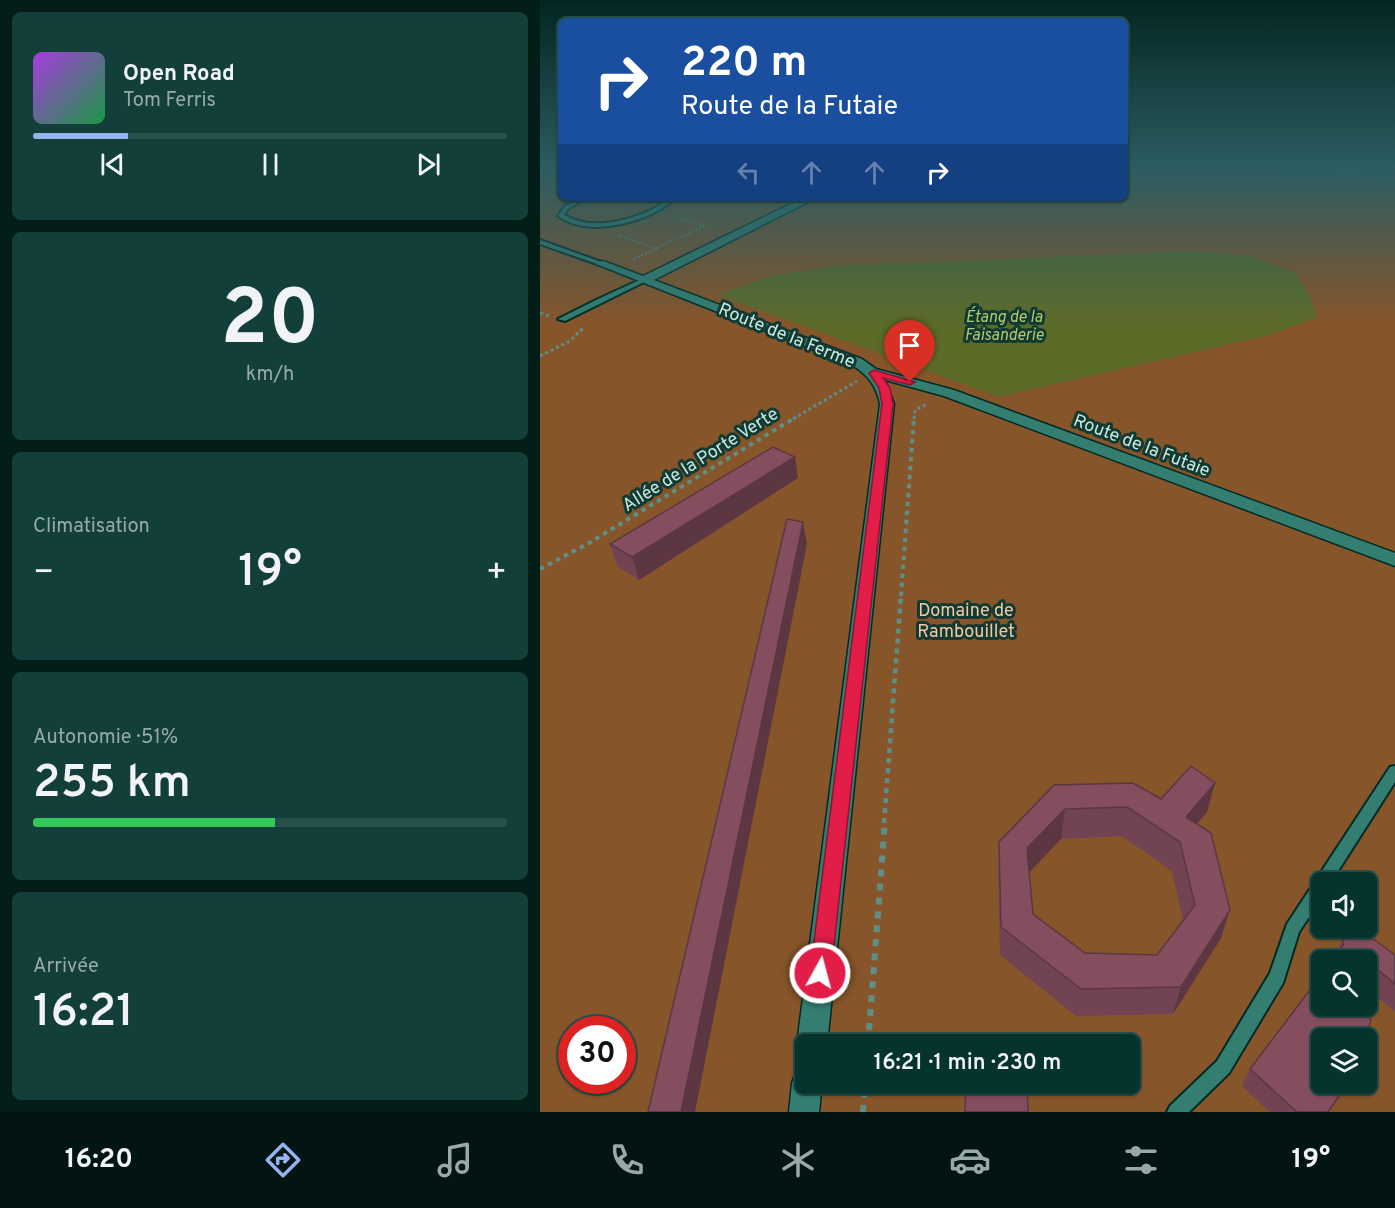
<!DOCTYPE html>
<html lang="fr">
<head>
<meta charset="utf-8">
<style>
	:root { --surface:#05342e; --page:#133f3a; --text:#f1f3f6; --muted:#97aaaa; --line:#264f4a; --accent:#95b2f1 }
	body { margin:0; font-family:Overpass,sans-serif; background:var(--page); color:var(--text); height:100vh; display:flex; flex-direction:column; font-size:22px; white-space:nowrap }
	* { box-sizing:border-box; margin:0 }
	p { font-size:20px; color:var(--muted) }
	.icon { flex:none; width:33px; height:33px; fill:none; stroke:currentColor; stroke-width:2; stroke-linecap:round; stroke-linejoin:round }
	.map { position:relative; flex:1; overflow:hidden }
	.details { display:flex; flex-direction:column; gap:12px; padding:12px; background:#031d19; width:540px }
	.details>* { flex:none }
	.guide { position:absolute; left:18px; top:18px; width:570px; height:183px; border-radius:9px; box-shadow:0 2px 4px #0004,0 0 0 2px var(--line); background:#1a4fa0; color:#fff; overflow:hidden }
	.tools { position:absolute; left:771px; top:872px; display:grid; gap:12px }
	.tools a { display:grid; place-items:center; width:66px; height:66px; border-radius:9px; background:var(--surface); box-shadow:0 2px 4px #0004,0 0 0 2px var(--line); font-size:30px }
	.speed { position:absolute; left:18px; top:1016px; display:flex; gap:12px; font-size:30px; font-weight:700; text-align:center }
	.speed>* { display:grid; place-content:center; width:78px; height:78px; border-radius:50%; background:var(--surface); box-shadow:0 2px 4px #0004,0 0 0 2px var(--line); line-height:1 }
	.speed .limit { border:9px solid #d22; background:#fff; color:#111 }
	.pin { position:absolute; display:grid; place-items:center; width:51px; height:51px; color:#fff; margin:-62px -26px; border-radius:50% 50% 50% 0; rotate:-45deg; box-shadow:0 0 6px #0007 }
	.pin .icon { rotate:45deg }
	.me { position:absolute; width:66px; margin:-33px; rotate:7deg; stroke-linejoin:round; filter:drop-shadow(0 0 4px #0008) }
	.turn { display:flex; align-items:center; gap:21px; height:126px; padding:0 24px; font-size:27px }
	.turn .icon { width:78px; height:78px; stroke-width:2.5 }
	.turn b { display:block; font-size:42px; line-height:51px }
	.lanes { display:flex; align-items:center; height:57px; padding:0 24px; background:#0003; justify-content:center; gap:30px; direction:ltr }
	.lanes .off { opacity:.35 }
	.big { font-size:45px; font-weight:600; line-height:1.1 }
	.details .card { flex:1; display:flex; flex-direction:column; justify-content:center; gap:9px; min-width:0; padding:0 21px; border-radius:9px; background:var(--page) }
	.details .dial { align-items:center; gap:0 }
	.dial b { font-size:78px; line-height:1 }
	.song { display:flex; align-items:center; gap:18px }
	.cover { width:72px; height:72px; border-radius:9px; background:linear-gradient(135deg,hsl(280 70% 55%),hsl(140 70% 35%)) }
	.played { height:6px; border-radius:3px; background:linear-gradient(90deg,var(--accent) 20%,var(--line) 20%) }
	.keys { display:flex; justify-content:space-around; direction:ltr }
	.heat { display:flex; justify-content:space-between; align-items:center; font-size:33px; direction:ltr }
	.charge { height:9px; border-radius:4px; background:linear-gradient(90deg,#34c759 51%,var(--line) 0) }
	.trip { position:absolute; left:255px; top:1034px; width:345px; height:60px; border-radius:9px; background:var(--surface); box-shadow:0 2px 4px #0004,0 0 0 2px var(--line); font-weight:600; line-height:60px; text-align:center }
	.menu { display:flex; height:96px; justify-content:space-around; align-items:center; background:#021512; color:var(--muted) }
	.menu .icon { width:42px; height:42px }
	.menu .selected { color:var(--accent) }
	.menu b { font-size:27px; color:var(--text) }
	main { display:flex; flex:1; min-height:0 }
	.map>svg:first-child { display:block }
	.green { fill:#87552a; fill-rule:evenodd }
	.water { fill:#5d6b28 }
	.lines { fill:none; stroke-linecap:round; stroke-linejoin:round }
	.lane-casing { stroke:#012a24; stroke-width:4 }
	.street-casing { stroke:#012a24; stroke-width:3 }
	.path-far4 { stroke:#5d8f87; stroke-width:2; stroke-dasharray:2 2; stroke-linecap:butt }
	.path-far3 { stroke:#5d8f87; stroke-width:3; stroke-dasharray:3 3; stroke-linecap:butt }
	.path-far2 { stroke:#5d8f87; stroke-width:4; stroke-dasharray:4.5 4.5; stroke-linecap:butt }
	.path-far1 { stroke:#5d8f87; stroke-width:4.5; stroke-dasharray:5 5; stroke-linecap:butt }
	.path { stroke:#5d8f87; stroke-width:6; stroke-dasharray:7 7; stroke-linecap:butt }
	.lane { fill:#347e71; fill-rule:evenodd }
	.street { fill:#347e71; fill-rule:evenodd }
	.wall { fill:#724352; fill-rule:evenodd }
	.shaded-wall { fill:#5c3742 }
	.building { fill:#844e5f; stroke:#5c3742; stroke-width:1.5; fill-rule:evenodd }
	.route { fill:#e11d48; stroke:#92132f; stroke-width:1.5 }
	.labels { text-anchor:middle; stroke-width:6; stroke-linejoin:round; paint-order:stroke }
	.far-water-label { font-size:16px; font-style:italic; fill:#b5cb6d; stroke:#123932 }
	.street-label { font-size:18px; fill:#c7eae2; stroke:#123932 }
	.park-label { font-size:18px; fill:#f6c7a1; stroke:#123932 }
</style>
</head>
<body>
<main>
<section class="details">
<div class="card">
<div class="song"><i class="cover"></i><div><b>Open Road</b><p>Tom Ferris</p></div></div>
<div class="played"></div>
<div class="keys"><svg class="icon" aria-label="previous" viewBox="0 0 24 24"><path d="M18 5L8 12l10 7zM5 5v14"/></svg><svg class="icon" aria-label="pause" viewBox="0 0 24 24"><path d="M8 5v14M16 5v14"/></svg><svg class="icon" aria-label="next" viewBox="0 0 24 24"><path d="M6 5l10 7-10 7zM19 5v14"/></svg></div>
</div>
<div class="card dial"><b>20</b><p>km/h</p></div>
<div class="card"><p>Climatisation</p>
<div class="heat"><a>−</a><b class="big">19°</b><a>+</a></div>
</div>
<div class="card"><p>Autonomie · 51%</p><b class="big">255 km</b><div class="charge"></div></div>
<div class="card"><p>Arrivée</p><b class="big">16:21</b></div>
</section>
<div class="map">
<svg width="855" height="1112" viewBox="0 0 855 1112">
	<rect width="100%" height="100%" fill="#07463d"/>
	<path class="green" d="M0,170H21V198H585V170H855V1112H0ZM782,882H826V927H782ZM782,960H826V1005H782ZM32,1029H82V1080H32ZM782,1038H826V1083H782ZM266,1044H590V1083H266Z"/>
	<path class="water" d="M651,251L708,256L754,272L769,295L777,317L730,335L459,397L178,295L233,275L297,266Z"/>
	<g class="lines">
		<g class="lane-casing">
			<path id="lane" d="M39,198H46L28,209L24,215C50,230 85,222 111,210C119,206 127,198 136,198C110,222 48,239 18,216L24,207Z
				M0,240L64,263L65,264L60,265L0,244Z
				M106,277L109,279L108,280L25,321L18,319L56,300Z
				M855,766V782L791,882H782V898L759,932L743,983L689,1073L649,1112H627L630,1106L677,1061L730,973L747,924L850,767Z"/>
		</g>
		<g class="street-casing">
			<path id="street" d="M263,198H276L114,280L322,359L336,369L414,390L855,553V566L404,396L345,380L354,404L287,1044H266V1056L262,1054L257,1044L340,404C336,385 328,375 312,365L56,264L62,261L66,262L103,276Z
				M266,1069V1083H282L279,1112H249L252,1083L256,1072Z"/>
		</g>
		<path class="path-far4" d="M792,170L855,184
			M80,236L115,248
			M94,259L164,226L136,218"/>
		<path class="path-far3" d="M0,313L9,316
			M0,356L30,341L44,327
			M253,419L317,381
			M374,419L375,410L387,404"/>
		<path class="path-far2" d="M0,569L49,543L256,417
			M361,596L374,417"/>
		<path class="path-far1" d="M344,823L361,595"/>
		<path class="path" d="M328,1044L345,821
			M323,1112L325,1083"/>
		<use href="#lane" class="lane"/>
		<use href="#street" class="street"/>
	</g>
	<path class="wall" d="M258,478L99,580L77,566L70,544Z
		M514,785L621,799L667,812L657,824L681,938L633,1014L536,1016L460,955L458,871L459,842ZM582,836L632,871L643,920L617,955L545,953L493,914L489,872L521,839Z
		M802,942L855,955V1011L826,989V960L794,958Z
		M815,1007L788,1112H730L702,1086L710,1069Z"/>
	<path class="shaded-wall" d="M255,457L258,478L99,580L92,557Z
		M263,522L267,544L155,1112H141Z
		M675,783L667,812L640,844L646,817Z
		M525,809L521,839L485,877L487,848Z
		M690,910L681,938L633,1014L641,987Z"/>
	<path class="building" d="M233,447L255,457L92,557L70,544Z
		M247,519L263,522L141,1112H108Z
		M651,766L675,783L646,817L671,833L690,910L641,987L541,989L461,927L459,842L514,785L593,783L621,799ZM587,807L640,842L655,905L617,955L545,953L493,914L487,848L525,809Z
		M817,927L855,955V984L837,969L826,987V960H792L804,944L802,942Z
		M782,974V1005H816L815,1007L831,1020L828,1030L837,1039L826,1055V1038H782V1083H808L788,1112H757L710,1069Z
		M427,1035L485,1036V1044H427Z
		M426,1083H487L488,1112H425Z"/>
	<linearGradient id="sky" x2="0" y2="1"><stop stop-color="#042622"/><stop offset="0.52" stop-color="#2b5d62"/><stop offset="1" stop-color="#2b5d62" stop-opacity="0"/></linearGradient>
	<rect width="855" height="326" fill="url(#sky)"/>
	<path class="route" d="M334,370L375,382L370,385L343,378L350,388L353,404L291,973L287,980L280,983L273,980L270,973L342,404L339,388L329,373Z"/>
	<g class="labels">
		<g class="far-water-label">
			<text x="464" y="322">Étang de la<tspan x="464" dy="18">Faisanderie</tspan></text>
		</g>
		<g class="street-label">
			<text transform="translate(247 335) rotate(22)" y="6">Route de la Ferme</text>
			<text transform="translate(602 445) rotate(21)" y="6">Route de la Futaie</text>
			<text transform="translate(160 459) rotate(-32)" y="6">Allée de la Porte Verte</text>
		</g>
		<g class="park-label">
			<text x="426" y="616">Domaine de<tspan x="426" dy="21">Rambouillet</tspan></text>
		</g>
	</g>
</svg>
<div class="tools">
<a><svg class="icon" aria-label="sound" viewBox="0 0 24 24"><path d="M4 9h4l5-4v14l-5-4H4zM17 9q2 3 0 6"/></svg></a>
<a><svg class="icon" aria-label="search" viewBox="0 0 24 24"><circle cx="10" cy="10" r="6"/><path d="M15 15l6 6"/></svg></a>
<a><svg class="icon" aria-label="layers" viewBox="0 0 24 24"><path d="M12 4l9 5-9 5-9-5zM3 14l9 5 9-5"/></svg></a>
</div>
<div class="speed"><div class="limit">30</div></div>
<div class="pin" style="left:370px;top:382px;background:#d93025"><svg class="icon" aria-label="arrive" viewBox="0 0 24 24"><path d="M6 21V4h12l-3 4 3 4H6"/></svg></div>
<svg class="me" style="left:280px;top:973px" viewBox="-20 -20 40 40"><circle r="17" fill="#e11d48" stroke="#fff" stroke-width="3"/><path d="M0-11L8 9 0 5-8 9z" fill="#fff"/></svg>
<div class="trip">16:21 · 1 min · 230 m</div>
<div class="guide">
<div class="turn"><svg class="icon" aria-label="right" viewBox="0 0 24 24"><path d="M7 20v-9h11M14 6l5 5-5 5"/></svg><div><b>220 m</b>Route de la Futaie</div></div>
<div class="lanes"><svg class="icon off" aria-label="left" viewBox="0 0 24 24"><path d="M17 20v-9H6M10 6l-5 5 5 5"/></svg><svg class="icon off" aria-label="ahead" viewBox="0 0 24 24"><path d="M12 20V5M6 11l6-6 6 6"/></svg><svg class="icon off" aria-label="ahead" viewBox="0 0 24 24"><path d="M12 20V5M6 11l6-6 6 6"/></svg><svg class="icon" aria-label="right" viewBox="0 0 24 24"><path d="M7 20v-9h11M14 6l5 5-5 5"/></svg></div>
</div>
</div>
</main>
<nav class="menu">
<b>16:20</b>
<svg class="icon selected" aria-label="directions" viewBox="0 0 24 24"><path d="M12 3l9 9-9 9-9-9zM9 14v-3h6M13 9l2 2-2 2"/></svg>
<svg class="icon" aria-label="music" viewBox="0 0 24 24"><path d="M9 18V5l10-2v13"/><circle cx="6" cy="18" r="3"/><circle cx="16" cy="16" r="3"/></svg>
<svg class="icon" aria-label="phone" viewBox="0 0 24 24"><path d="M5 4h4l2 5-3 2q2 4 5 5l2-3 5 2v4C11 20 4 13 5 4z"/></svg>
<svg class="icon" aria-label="climate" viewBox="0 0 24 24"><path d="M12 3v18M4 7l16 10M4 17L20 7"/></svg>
<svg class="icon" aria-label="car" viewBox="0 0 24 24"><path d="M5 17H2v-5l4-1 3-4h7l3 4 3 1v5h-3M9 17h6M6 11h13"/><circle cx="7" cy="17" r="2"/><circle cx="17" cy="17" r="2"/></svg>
<svg class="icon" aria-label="filters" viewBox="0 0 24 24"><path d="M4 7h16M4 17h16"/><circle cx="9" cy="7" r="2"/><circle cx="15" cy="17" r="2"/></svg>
<b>19°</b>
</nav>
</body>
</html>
